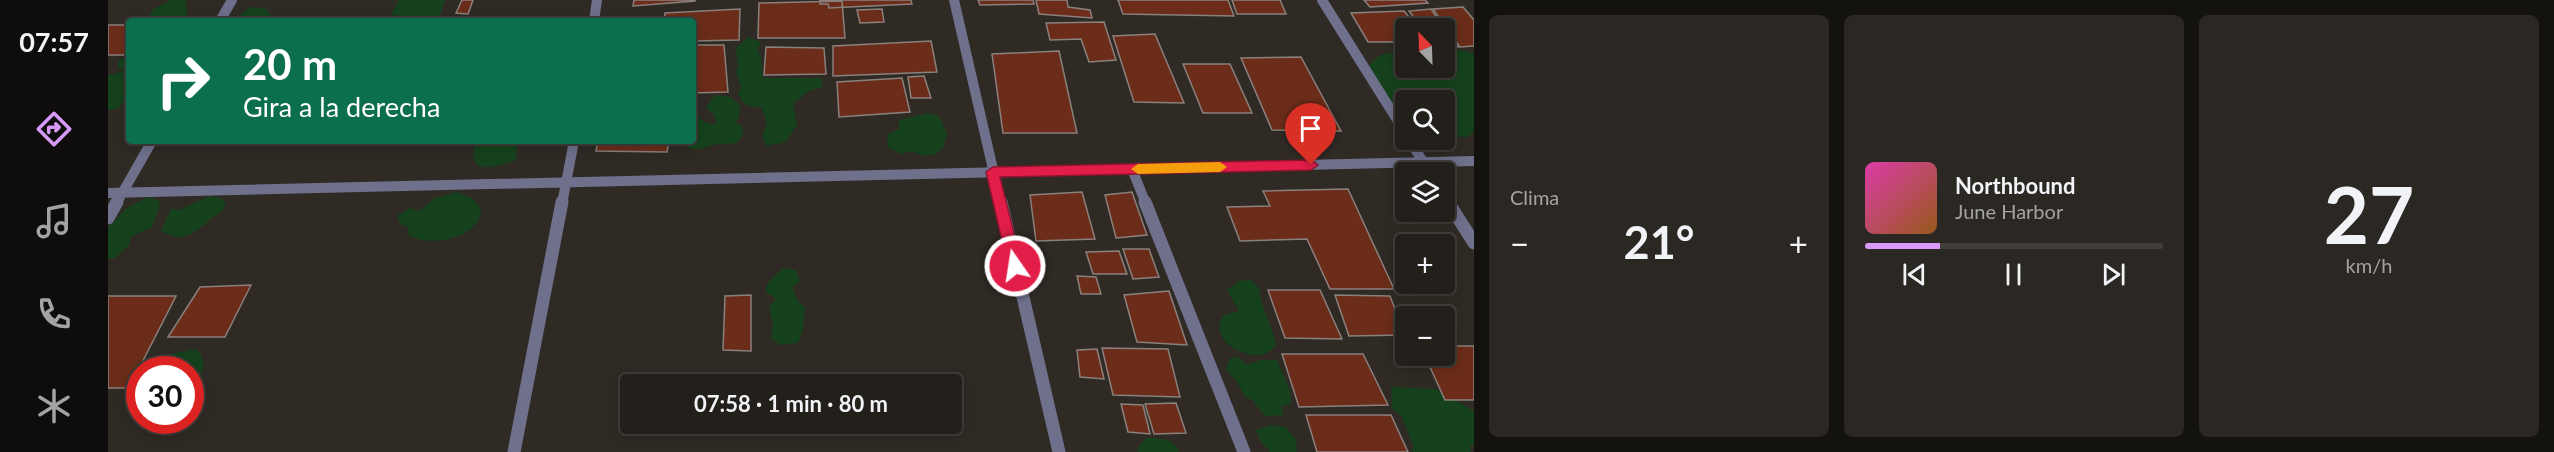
<!DOCTYPE html>
<html lang="es">
<head>
<meta charset="utf-8">
<style>
	:root { --surface:#23201b; --page:#2b2824; --text:#f1f3f6; --muted:#a3a3a3; --line:#403e3a; --accent:#d89af8 }
	body { margin:0; font-family:Lato,sans-serif; background:var(--page); color:var(--text); height:100vh; display:flex; flex-direction:column; font-size:22px; white-space:nowrap }
	* { box-sizing:border-box; margin:0 }
	p { font-size:20px; color:var(--muted) }
	.icon { flex:none; width:33px; height:33px; fill:none; stroke:currentColor; stroke-width:2; stroke-linecap:round; stroke-linejoin:round }
	.map { position:relative; flex:1; overflow:hidden }
	.sheet { display:flex; flex-direction:column; gap:15px; padding:15px; background:#13120f; width:1080px }
	.sheet>* { flex:none }
	.hud { position:absolute; left:18px; top:18px; width:570px; height:126px; border-radius:6px; box-shadow:0 3px 15px #0003,0 0 0 2px var(--line); background:#0b6e4f; color:#fff; overflow:hidden }
	.needle { width:39px; rotate:337deg }
	.fabs { position:absolute; left:1287px; top:18px; display:grid; gap:12px }
	.fabs a { display:grid; place-items:center; width:60px; height:60px; border-radius:6px; background:var(--surface); box-shadow:0 3px 15px #0003,0 0 0 2px var(--line); font-size:30px }
	.speed { position:absolute; left:18px; top:356px; display:flex; gap:12px; font-size:30px; font-weight:700; text-align:center }
	.speed>* { display:grid; place-content:center; width:78px; height:78px; border-radius:50%; background:var(--surface); box-shadow:0 3px 15px #0003,0 0 0 2px var(--line); line-height:1 }
	.speed .limit { border:9px solid #d22; background:#fff; color:#111 }
	.pin { position:absolute; display:grid; place-items:center; width:51px; height:51px; color:#fff; margin:-62px -26px; border-radius:50% 50% 50% 0; rotate:-45deg; box-shadow:0 0 6px #0007 }
	.pin .icon { rotate:45deg }
	.me { position:absolute; width:66px; margin:-33px; rotate:347deg; stroke-linejoin:round; filter:drop-shadow(0 0 4px #0008) }
	.turn { display:flex; align-items:center; gap:21px; height:126px; padding:0 18px; font-size:27px }
	.turn .icon { width:78px; height:78px; stroke-width:2.5 }
	.turn b { display:block; font-size:42px; line-height:51px }
	.big { font-size:45px; font-weight:700; line-height:1.1 }
	.sheet .card { flex:1; display:flex; flex-direction:column; justify-content:center; gap:9px; min-width:0; padding:0 21px; border-radius:9px; background:var(--page) }
	.sheet .dial { align-items:center; gap:0 }
	.dial b { font-size:78px; line-height:1 }
	.song { display:flex; align-items:center; gap:18px }
	.cover { width:72px; height:72px; border-radius:9px; background:linear-gradient(135deg,hsl(320 70% 55%),hsl(30 70% 35%)) }
	.played { height:6px; border-radius:3px; background:linear-gradient(90deg,var(--accent) 25%,var(--line) 25%) }
	.keys { display:flex; justify-content:space-around; direction:ltr }
	.heat { display:flex; justify-content:space-between; align-items:center; font-size:33px; direction:ltr }
	.sheet .tiles { flex:1; display:grid; gap:15px; grid-template-columns:repeat(3,1fr) }
	.trip { position:absolute; left:512px; top:374px; width:342px; height:60px; border-radius:6px; background:var(--surface); box-shadow:0 3px 15px #0003,0 0 0 2px var(--line); font-weight:700; line-height:60px; text-align:center }
	main { display:flex; flex:1; min-height:0 }
	.dock { display:flex; flex-direction:column; width:108px; justify-content:space-around; align-items:center; background:#0e0d0b; color:var(--muted) }
	.dock .icon { width:42px; height:42px }
	.dock .on { color:var(--accent) }
	.dock b { font-size:27px; color:var(--text) }
	.map>svg:first-child { display:block }
	.green { fill:#15421c }
	.building { fill:#6b2d19; stroke:#8a807d; stroke-width:1.5 }
	.lines { fill:none; stroke-linecap:round; stroke-linejoin:round }
	.street-far1 { stroke:#6f708c; stroke-width:10 }
	.street { stroke:#6f708c; stroke-width:13 }
	.route { fill:#e11d48; stroke:#92132f; stroke-width:1.5 }
	.slow { fill:#f59e0b }
</style>
</head>
<body>
<main>
<nav class="dock">
<b>07:57</b>
<svg class="icon on" aria-label="directions" viewBox="0 0 24 24"><path d="M12 3l9 9-9 9-9-9zM9 14v-3h6M13 9l2 2-2 2"/></svg>
<svg class="icon" aria-label="music" viewBox="0 0 24 24"><path d="M9 18V5l10-2v13"/><circle cx="6" cy="18" r="3"/><circle cx="16" cy="16" r="3"/></svg>
<svg class="icon" aria-label="phone" viewBox="0 0 24 24"><path d="M5 4h4l2 5-3 2q2 4 5 5l2-3 5 2v4C11 20 4 13 5 4z"/></svg>
<svg class="icon" aria-label="climate" viewBox="0 0 24 24"><path d="M12 3v18M4 7l16 10M4 17L20 7"/></svg>
</nav>
<div class="map">
<svg width="1366" height="452" viewBox="0 0 1366 452">
	<rect width="100%" height="100%" fill="#2f2a24"/>
	<path class="green" d="M62,0H78L79,14L76,21L38,19L46,9Z
		M291,0H337L332,15L323,18L283,15Z
		M142,7L159,9L162,15L159,21H125Z
		M640,37L652,42L650,52L653,56L655,78H713L715,87L701,91L685,104L689,126L677,142L659,146L654,136L659,123L654,108L637,105L630,94L633,87L628,73L630,67L628,48Z
		M1352,50L1366,53V131L1360,137H1337L1336,100H1298L1297,118L1275,104L1261,67C1270,50 1281,55 1297,51L1298,68H1336L1337,51Z
		M21,55V94L11,108L0,110V75L17,71L9,67L10,61Z
		M607,95L623,97L632,106L631,118L627,122L634,126L635,133L630,142C622,145 614,143 605,145C585,151 588,152 568,141H585V111L596,122L606,125L608,122L607,116L598,107Z
		M819,113L830,115L839,133L836,146L828,154L816,156L803,151L793,154L780,147L779,135L791,129V120Z
		M372,141H420L409,143L408,160C399,163 370,175 366,159C364,153 368,150 365,144Z
		M349,192L365,199L373,208C374,231 345,240 325,241C318,242 308,238 301,236L299,226L293,225L289,216L302,208L311,211L327,198Z
		M101,196L113,198L118,204C115,213 111,213 104,218C87,232 76,245 53,231L63,209L72,210Z
		M40,197L50,200L52,205L44,227L23,237L21,245L6,259L0,258V227L20,207Z
		M675,268L688,270L692,282L684,287L690,301L697,307L695,329L690,343L672,345L663,338L665,326L661,306L668,299L657,291L660,283Z
		M1143,280L1151,288C1153,308 1164,325 1168,345C1165,348 1161,352 1157,354C1135,360 1100,339 1115,315L1131,311L1119,290L1131,281Z
		M88,349L94,356L96,368L83,388L82,369H47L61,354Z
		M1130,357L1139,365L1152,360H1169L1182,391L1183,404L1174,406L1175,415L1157,416L1145,401L1137,396L1127,379L1118,370L1122,358Z
		M1283,387L1327,389L1366,411V445L1362,446L1363,452H1304L1306,447L1294,417L1284,408Z
		M1163,425L1178,427L1188,440L1189,452H1163L1153,442L1148,430Z
		M1038,438C1051,438 1066,438 1071,452H1030L1029,449Z"/>
	<path class="building" d="M354,0H365L360,14L348,13Z
		M526,0H587V1L525,6Z
		M712,0H803L804,4L721,8L720,4H712Z
		M870,0H925L926,4L872,5Z
		M928,0H959L960,7L982,10L984,18L931,14Z
		M1010,0H1120L1126,16L1015,14Z
		M1124,0H1172L1178,14H1129Z
		M1256,0H1317L1320,3L1262,7Z
		M734,1L737,38H650L651,3Z
		M1355,7L1366,20V46L1352,47L1325,9Z
		M632,9L631,40L585,41V21H556L557,13Z
		M774,9L776,22L752,23L749,10Z
		M1323,9L1336,28H1314L1301,11Z
		M1296,11L1310,28H1298V42H1260L1243,13Z
		M386,17L385,21H314L315,20Z
		M996,22L1008,60L981,62L973,39L942,40L938,23Z
		M0,25H21V51L18,55H0Z
		M1336,29L1350,47L1336,46Z
		M1047,34L1076,103L1026,102L1005,36Z
		M823,41L829,72L725,76V46Z
		M585,45H616L620,92L585,93Z
		M658,47L716,48L718,74L656,75Z
		M951,51L969,133H895L884,54Z
		M1193,57L1233,131L1164,130L1133,58Z
		M1075,64H1122L1144,113H1095Z
		M816,76L823,98H803L800,77Z
		M794,78L802,112L731,117L729,82Z
		M490,141H561L559,152L488,151Z
		M1240,189L1286,289H1222L1199,239L1132,241L1119,207L1162,206L1155,191Z
		M974,192L987,239L928,241L922,195Z
		M1024,192L1039,235L1008,238L997,195Z
		M1015,249H1041L1051,277L1025,279Z
		M1011,251L1019,274H985L978,252Z
		M969,276L988,277L993,294H973Z
		M143,285L117,337H60L92,287Z
		M1160,290H1212L1234,339L1177,338Z
		M1061,291L1079,345L1029,342L1016,295Z
		M643,295V351L615,350L617,296Z
		M1227,295L1282,296L1297,335L1241,336Z
		M0,296H68L21,388H0Z
		M1336,346H1366V400H1337L1317,356H1336Z
		M994,348L1060,349L1072,397L1005,395Z
		M989,349L996,379L972,377L969,350Z
		M1174,354H1255L1280,405L1191,407Z
		M523,380L566,383L522,384V419L516,420Z
		M1068,403L1078,433L1046,434L1037,404Z
		M1013,404L1035,405L1042,434L1020,432Z
		M1198,415H1283L1300,452H1209Z"/>
	<g class="lines">
		<path class="street-far1" d="M846,0L893,204
			M1214,0L1298,134
			M112,21L124,0
			M486,21L489,0
			M1301,140L1322,172
			M1024,169L1038,204
			M0,193L1366,161
			M1336,196L1341,204
			M8,204L44,141
			M454,204L466,141"/>
		<path class="street" d="M893,202L951,452
			M1037,202L1136,452
			M1340,202L1366,243
			M0,218L9,202
			M406,452L454,202"/>
	</g>
	<path class="route" d="M1203,160L1210,165L1203,170L892,177L914,266L907,272L900,266L878,172L885,167Z"/>
	<path class="slow" d="M1112,162L1119,167L1112,172L1030,174L1023,169L1030,164Z"/>
</svg>
<div class="fabs">
<a><svg class="needle" viewBox="-14 -14 28 28"><path d="M0-13l5 13h-10z" fill="#e53935"/><path d="M0 13l5-13h-10z" fill="#a3a3a3"/></svg></a>
<a><svg class="icon" aria-label="search" viewBox="0 0 24 24"><circle cx="10" cy="10" r="6"/><path d="M15 15l6 6"/></svg></a>
<a><svg class="icon" aria-label="layers" viewBox="0 0 24 24"><path d="M12 4l9 5-9 5-9-5zM3 14l9 5 9-5"/></svg></a>
<a>+</a>
<a>−</a>
</div>
<div class="speed"><div class="limit">30</div></div>
<div class="pin" style="left:1203px;top:165px;background:#d93025"><svg class="icon" aria-label="arrive" viewBox="0 0 24 24"><path d="M6 21V4h12l-3 4 3 4H6"/></svg></div>
<svg class="me" style="left:907px;top:266px" viewBox="-20 -20 40 40"><circle r="17" fill="#e11d48" stroke="#fff" stroke-width="3"/><path d="M0-11L8 9 0 5-8 9z" fill="#fff"/></svg>
<div class="trip">07:58 · 1 min · 80 m</div>
<div class="hud">
<div class="turn"><svg class="icon" aria-label="right" viewBox="0 0 24 24"><path d="M7 20v-9h11M14 6l5 5-5 5"/></svg><div><b>20 m</b>Gira a la derecha</div></div>
</div>
</div>
<section class="sheet">
<div class="tiles">
<div class="card"><p>Clima</p>
<div class="heat"><a>−</a><b class="big">21°</b><a>+</a></div>
</div>
<div class="card">
<div class="song"><i class="cover"></i><div><b>Northbound</b><p>June Harbor</p></div></div>
<div class="played"></div>
<div class="keys"><svg class="icon" aria-label="previous" viewBox="0 0 24 24"><path d="M18 5L8 12l10 7zM5 5v14"/></svg><svg class="icon" aria-label="pause" viewBox="0 0 24 24"><path d="M8 5v14M16 5v14"/></svg><svg class="icon" aria-label="next" viewBox="0 0 24 24"><path d="M6 5l10 7-10 7zM19 5v14"/></svg></div>
</div>
<div class="card dial"><b>27</b><p>km/h</p></div>
</div>
</section>
</main>
</body>
</html>
